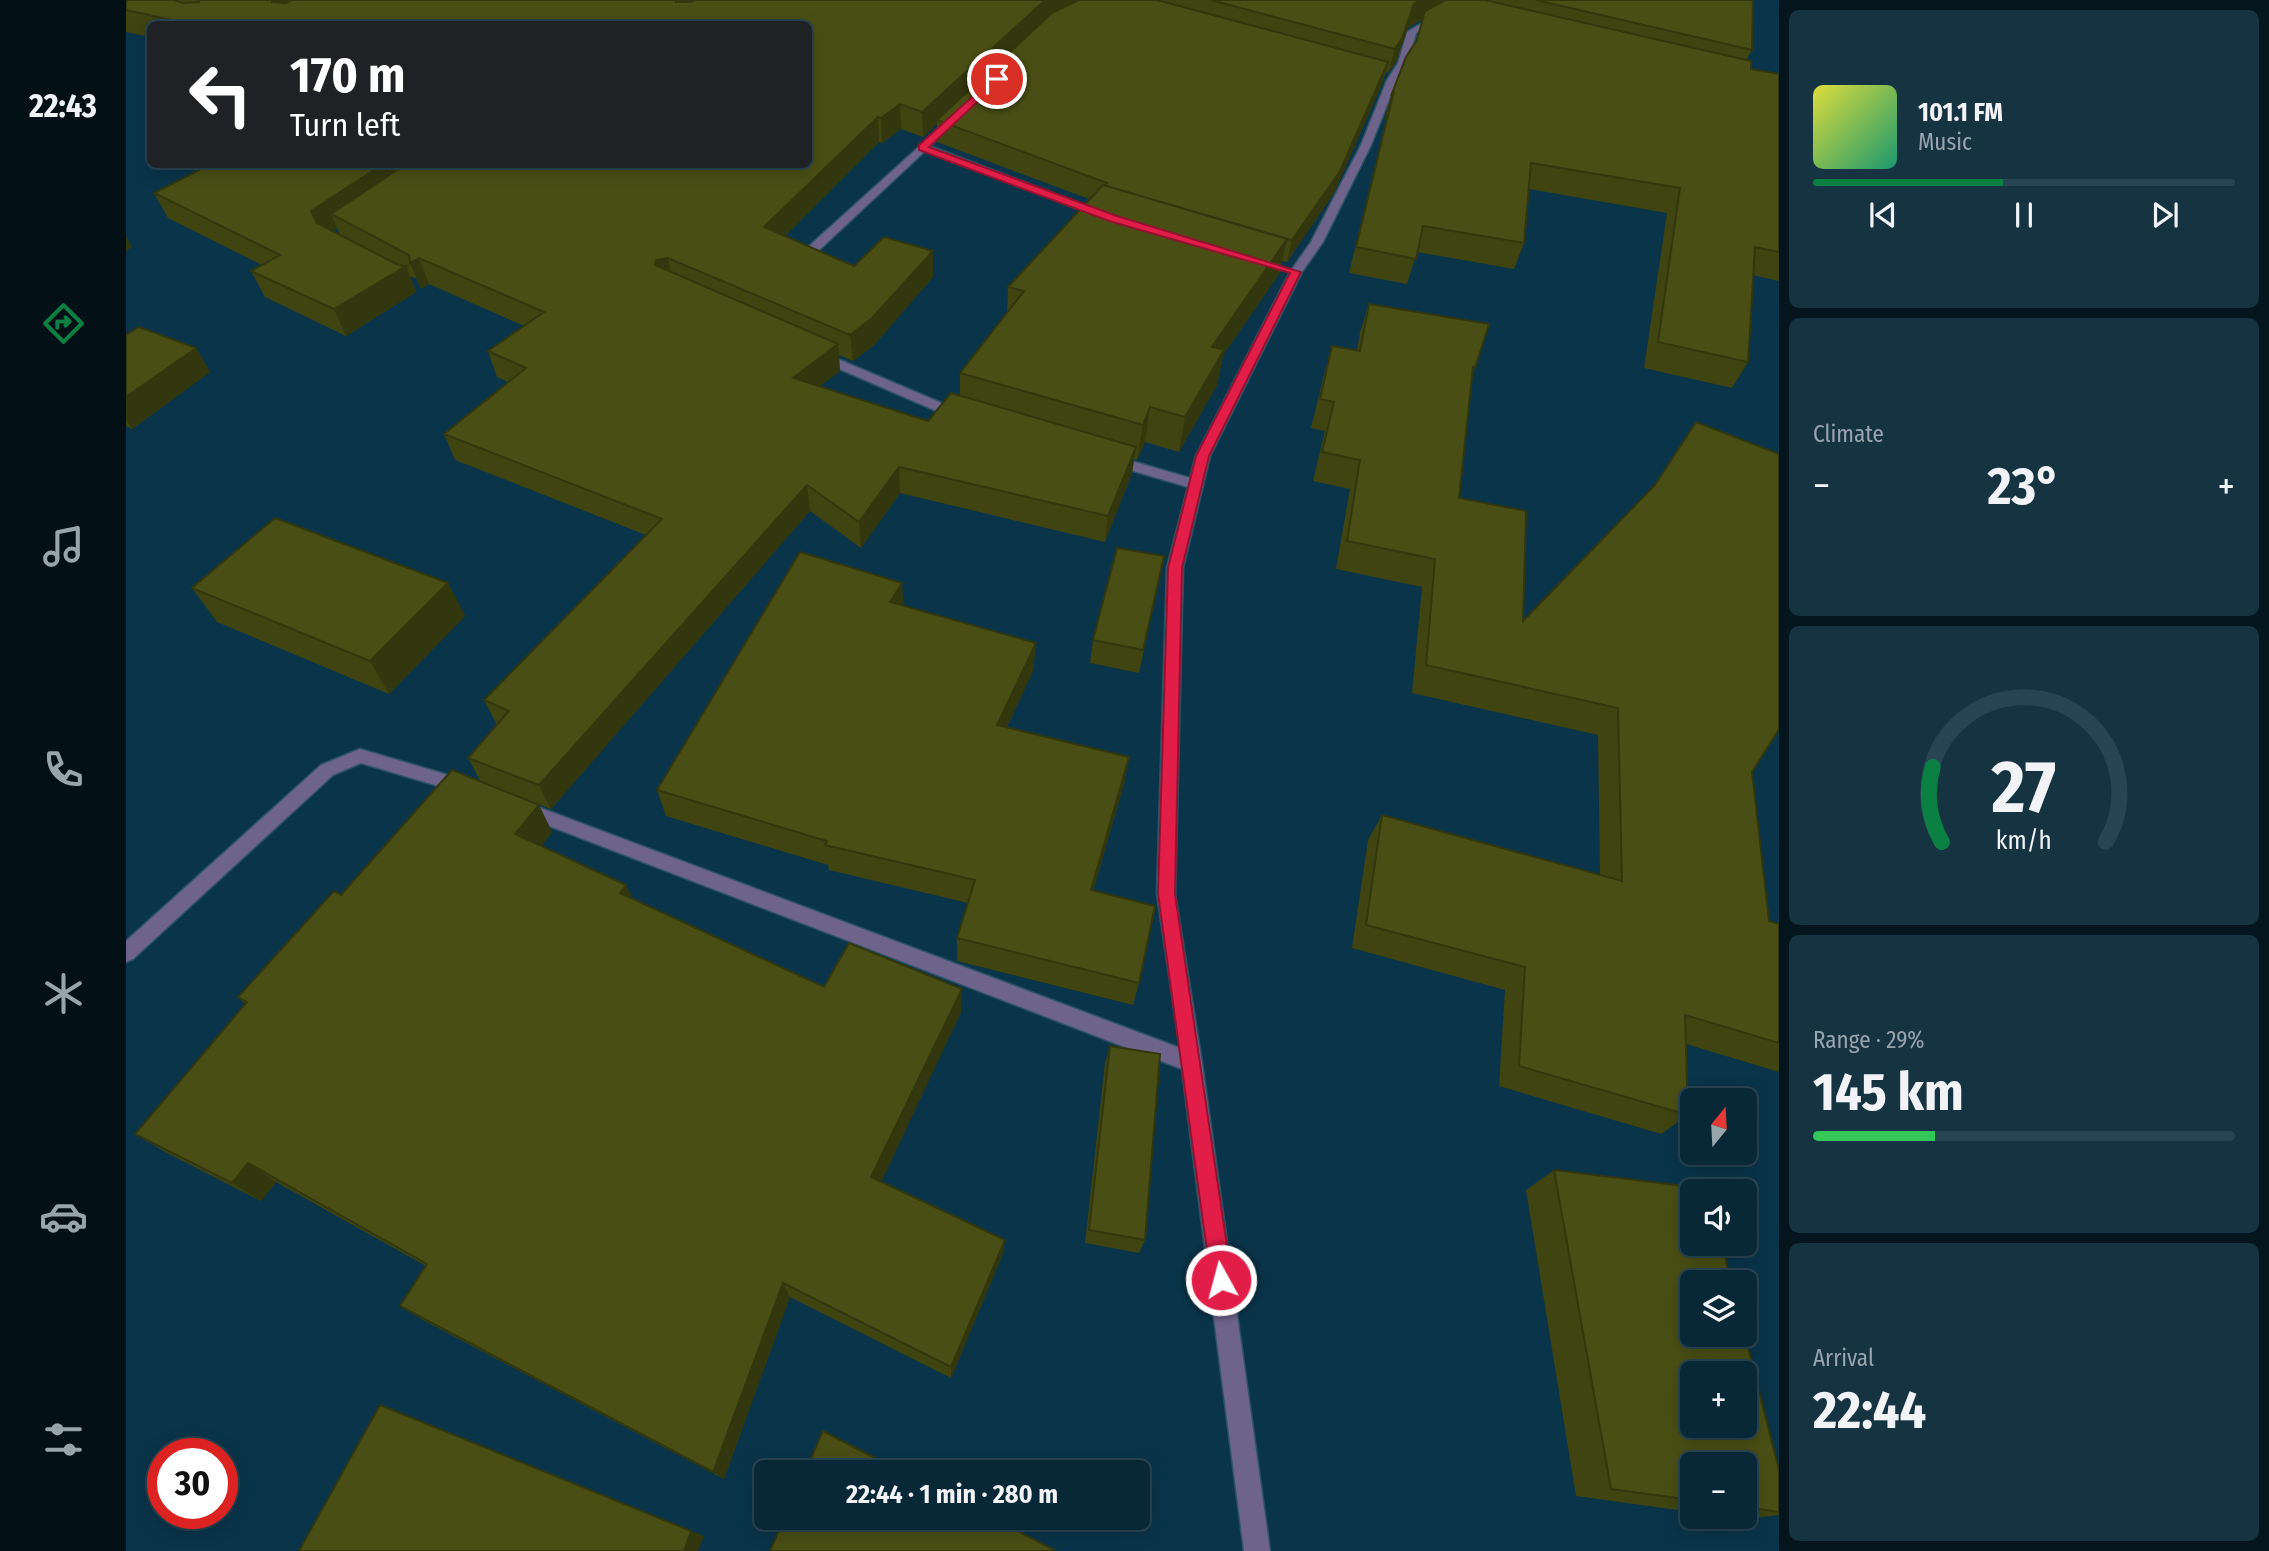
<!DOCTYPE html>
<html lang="en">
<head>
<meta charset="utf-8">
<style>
	:root { --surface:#082737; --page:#163342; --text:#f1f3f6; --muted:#98a5ad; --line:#294452; --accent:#0b8043 }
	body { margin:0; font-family:"Fira Sans Condensed",sans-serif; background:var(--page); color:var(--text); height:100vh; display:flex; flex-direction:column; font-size:26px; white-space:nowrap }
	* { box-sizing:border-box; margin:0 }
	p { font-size:23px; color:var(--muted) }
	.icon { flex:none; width:38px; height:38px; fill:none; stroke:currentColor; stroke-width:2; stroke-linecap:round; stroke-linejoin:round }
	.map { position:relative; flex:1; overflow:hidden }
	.side { display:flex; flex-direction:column; gap:10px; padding:10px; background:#04151e; width:490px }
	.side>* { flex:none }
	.banner { position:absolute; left:21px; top:21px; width:665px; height:147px; border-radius:10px; box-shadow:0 4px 18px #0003,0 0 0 2px var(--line); background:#202124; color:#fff; overflow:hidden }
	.needle { width:46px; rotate:18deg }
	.buttons { position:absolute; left:1554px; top:1088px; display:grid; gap:14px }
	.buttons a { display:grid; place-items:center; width:77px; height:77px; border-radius:10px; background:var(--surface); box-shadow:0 4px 18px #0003,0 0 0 2px var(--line); font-size:35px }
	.speed { position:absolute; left:21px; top:1438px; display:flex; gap:14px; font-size:35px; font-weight:700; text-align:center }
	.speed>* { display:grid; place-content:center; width:91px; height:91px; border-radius:50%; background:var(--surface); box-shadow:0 4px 18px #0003,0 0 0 2px var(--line); line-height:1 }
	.speed .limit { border:10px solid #d22; background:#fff; color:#111 }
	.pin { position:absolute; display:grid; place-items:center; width:60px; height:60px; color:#fff; margin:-30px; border:4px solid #fff; border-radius:50%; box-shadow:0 2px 7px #0007 }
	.me { position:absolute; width:77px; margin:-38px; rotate:353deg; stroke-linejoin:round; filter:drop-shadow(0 0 5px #0008) }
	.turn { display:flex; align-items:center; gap:24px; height:147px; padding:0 28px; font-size:32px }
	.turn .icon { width:91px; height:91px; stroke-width:2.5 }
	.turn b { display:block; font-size:49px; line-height:60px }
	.big { font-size:52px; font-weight:700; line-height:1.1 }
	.side .widget { flex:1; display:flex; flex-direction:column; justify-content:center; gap:10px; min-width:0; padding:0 24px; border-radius:10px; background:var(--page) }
	.side .dial { align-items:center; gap:0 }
	.dial svg { height:182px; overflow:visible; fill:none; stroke:var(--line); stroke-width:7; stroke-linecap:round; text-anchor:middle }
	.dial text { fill:var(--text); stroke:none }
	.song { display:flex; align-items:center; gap:21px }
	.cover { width:84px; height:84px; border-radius:10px; background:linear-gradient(135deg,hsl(60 70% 55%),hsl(160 70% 35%)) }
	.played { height:7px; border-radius:4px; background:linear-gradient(90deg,var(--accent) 45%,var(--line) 45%) }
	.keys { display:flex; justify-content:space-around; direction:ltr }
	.heat { display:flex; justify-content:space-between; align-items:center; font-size:38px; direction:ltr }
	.charge { height:10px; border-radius:5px; background:linear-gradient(90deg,#34c759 29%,var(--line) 0) }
	.trip { position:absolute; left:628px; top:1460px; width:396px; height:70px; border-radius:10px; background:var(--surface); box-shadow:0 4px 18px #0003,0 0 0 2px var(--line); font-weight:700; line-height:70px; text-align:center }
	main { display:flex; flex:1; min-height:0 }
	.tab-bar { display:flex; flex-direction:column; width:126px; justify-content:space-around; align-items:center; background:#031016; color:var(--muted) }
	.tab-bar .icon { width:49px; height:49px }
	.tab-bar .current { color:var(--accent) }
	.tab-bar b { font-size:32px; color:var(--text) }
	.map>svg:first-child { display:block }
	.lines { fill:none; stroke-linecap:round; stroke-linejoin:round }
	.minor-casing { stroke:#2c5266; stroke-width:3 }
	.minor { fill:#6d638b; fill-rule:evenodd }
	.wall { fill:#3f4411; fill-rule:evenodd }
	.shaded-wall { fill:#33370e }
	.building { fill:#494f14; stroke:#33370e; stroke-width:2; fill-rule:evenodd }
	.route { fill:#e11d48; stroke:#92132f; stroke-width:2 }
</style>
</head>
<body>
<main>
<nav class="tab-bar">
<b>22:43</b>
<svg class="icon current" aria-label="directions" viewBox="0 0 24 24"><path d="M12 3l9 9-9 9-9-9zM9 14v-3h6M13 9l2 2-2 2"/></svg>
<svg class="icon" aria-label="music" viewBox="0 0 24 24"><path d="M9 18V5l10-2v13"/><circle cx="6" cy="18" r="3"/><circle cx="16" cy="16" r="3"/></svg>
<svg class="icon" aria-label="phone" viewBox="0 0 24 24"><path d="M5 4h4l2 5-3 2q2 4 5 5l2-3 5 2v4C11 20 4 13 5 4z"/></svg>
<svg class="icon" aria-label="climate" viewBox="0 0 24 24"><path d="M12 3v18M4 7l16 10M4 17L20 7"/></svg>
<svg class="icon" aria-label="car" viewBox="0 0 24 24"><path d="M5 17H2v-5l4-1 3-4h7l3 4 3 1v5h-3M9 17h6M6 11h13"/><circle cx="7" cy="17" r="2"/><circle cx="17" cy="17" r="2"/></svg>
<svg class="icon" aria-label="filters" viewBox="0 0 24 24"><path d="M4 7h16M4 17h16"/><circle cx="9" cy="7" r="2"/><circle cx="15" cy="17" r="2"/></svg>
</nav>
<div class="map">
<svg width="1653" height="1551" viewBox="0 0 1653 1551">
	<rect width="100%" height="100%" fill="#0a3449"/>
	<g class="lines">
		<g class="minor-casing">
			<path id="minor" d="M1315,0H1325L1328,11L1290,33L1282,63L1271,80L1245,145L1197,242L1176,272L1084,456L1057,568L1049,894L1076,1063L1144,1551H1118L1056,1069L392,814L389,809L392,804H404L1054,1048L1031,894L1041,568L1062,487L980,463L978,460L985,455L1064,478L1070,456L1164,272L1185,242L1235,145L1261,80L1272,63L1281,32L1318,10Z
				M827,116L831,117V121L804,146L983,215L973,217L799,151L690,253H682V247Z
				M693,351L839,413L841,416L839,419H829L688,358L687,355Z
				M234,749L339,780L345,782L348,787L345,792L339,794L235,763L207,775L7,959L0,962V941L195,765Z"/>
		</g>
		<use href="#minor" class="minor"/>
	</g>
	<path class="wall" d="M0,0H1318L1317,2L1320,0H1627L1626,50L1620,60L1625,69L1653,74V281L1627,275L1622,362L1606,388L1518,368L1541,213L1403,189L1398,243L1388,269L1291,252L1281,284L1223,273L1261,115L1258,120L1265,96L1290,42L1297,19L1282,28L1270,62L1262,73L1260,72L1256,84L1208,193L1161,262L1156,261L1153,274L1097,355L1091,385L1053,452L1019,442L1011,460L1008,459L1006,473L979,542L774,493L735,548L684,511L425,809L368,787L413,805L426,832L415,846L500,885L506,898L698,987L835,1012L755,1182L879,1240L876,1256L825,1378L664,1297L598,1479L297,1320L274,1306L300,1266L150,1182L135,1201L41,1153L9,1134L119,1004L112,997L215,895L355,782L342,758L371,725L358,700L520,535L329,460L318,434L382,382L371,377L362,351L398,326L303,284L295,289L291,279L284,276L290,292L220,336L139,297L125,271L136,265L42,218L28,193L682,164V24H24V37L0,32ZM811,124V142L963,199L882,287L881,313L834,373V396L802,421L694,386L714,371L713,355L727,361L748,345L807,277L728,266L659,236L753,142L756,143L775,129L797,137ZM211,228L214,235L206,231Z
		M1243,304L1349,368L1346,376L1333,498L1397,621L1626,772L1643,921L1653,924V1072L1560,1044L1562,1115L1535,1134L1373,1086L1379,990L1226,948L1242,840L1256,815L1474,875L1472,735L1286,693L1296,587L1210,569L1224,489L1187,481L1199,431L1185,428L1198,375L1206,346L1231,351L1234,332Z
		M0,335L70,348L84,372L6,429L0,426Z
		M1033,580L1013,673L964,663L967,640Z
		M322,583L339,616L263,694L91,622L66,588Z
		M777,606L910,643L907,671L881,727L1003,757L998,784L967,891L1013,983L1007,1005L831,961V938L842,903L703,870L702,865L540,816L531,790Z
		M984,1046L1019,1240L1013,1253L959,1243L979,1063Z
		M1428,1170L1653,1470V1515L1620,1519L1604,1517H1619V1465H1566V1512L1450,1496L1400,1190Z"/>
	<path class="shaded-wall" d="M146,0H199L157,22L146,2Z
		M550,0H593L555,22Z
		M921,0H963L811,120V124L797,137L796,112L917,2Z
		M1295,0H1318L1315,9L1282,28L1270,62L1262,73L1269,49L1288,4Z
		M1262,62L1256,84L1208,193L1161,262L1166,240Z
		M1268,91L1261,115L1258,120L1265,96Z
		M774,104L775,129L756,143L755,118Z
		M752,117L753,142L642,253L638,227Z
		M257,164H305L205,214L211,228L197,237L185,211Z
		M0,236L6,247L0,251Z
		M1161,239L1153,274L1097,355L1091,385L1053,452L1059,417L1086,347Z
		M807,251V277L748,345L727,361L724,335Z
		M293,258L303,284L295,289L284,263Z
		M542,258L547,284L529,265L530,260Z
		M280,266L290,292L220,336L208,309Z
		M712,344L714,371L670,404L667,378Z
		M70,348L84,372L6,429L0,419V397Z
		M1024,407L1019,442L1011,460L1017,425Z
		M1010,447L1006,473L979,542L982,516Z
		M773,467L774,493L735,548L733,522Z
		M681,485L684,511L425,809L413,785Z
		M322,583L339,616L263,694L244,661Z
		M776,583L778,611L764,602Z
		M910,643L907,671L869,752L871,725Z
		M1003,757L998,784L960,914L965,890Z
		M413,805L426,832L404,861L389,834Z
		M500,885L512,911L494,893Z
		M836,989L835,1012L749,1195L745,1177Z
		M122,1163L150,1182L135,1201L106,1183Z
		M879,1240L876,1256L825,1378V1367Z
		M657,1283L664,1297L598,1479L587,1472Z
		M254,1405L578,1536L572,1551H558Z"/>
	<path class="building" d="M0,0H48L57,3L73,2L72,0H146V2L160,3L166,0H550V2H564L569,0H921L917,2L796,112L774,104L755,118L752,117L638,227L728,266L758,237L807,251L746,318L724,335L542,258L530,260L529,265L712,344L667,378L802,421L825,393L1010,447L982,516L773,467L733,522L681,485L413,785L342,758L383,711L358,700L536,519L318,434L400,368L362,351L418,312L293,258L284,263L283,255L205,214L280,164H682V24H63L0,10Z
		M953,0H1031L1262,62L1214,171L1166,240L984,187L979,185L981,183L811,120L926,13Z
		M1085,0H1295L1288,4L1276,38L1269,49Z
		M1320,0H1359L1625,61V69L1653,74V252L1629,247L1622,362L1532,342L1554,188L1405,163L1398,243L1297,226L1290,259L1230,247L1268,91L1265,96L1280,57L1291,40L1299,11Z
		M1410,0H1627L1626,50Z
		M85,164H257L185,211L191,223L272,265L280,266L208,309L125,271L154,255L28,193Z
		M977,185L1161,239L1086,347L1098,350L1059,417L1024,407L1017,425L834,373L898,291L882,287Z
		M1243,304L1363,324L1349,368L1347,367L1333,498L1400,511L1397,621L1529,485L1570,422L1653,454V729L1626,772L1643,921L1653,924V1043L1559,1015L1562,1115L1393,1066L1399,967L1240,925L1256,815L1496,881L1492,708L1300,665L1309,559L1221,541L1234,460L1196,452L1208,402L1194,399L1206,346L1234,351Z
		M13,327L70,348L0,397V335Z
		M149,518L322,583L244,661L66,588Z
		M991,548L1038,556L1017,650L967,640Z
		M674,552L776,583L764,602L910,643L871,725L1003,757L965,890L1029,906L1013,983L831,938L849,880L699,845L701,841L531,790Z
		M326,770L413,805L389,834L500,885L494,893L698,987L723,943L836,989L745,1177L879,1240L825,1367L657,1283L587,1472L274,1306L301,1264L122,1163L106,1183L9,1134L121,1002L112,997L208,891L215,895Z
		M984,1046L1034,1054L1019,1240L963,1230Z
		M1428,1170L1582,1189V1192H1566V1244H1596L1605,1283H1566V1335H1619L1653,1470V1512L1619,1507V1465H1566V1500L1485,1489ZM1566,1374H1619V1426H1566Z
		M254,1405L565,1531L558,1551H173Z
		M697,1431L776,1472H679Z
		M659,1517H865L930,1551H644Z"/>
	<path class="route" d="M868,77L876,79L803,147L991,216L1175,272L1083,456L1056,568L1049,894L1106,1280L1103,1287L1095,1290L1088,1287L1085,1280L1032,894L1042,568L1070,456L1164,273L983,221L793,150V145Z"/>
</svg>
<div class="buttons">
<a><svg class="needle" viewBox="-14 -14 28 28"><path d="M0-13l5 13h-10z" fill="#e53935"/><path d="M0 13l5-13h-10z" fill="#98a5ad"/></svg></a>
<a><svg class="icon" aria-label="sound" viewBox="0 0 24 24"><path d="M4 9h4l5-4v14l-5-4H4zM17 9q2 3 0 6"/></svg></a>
<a><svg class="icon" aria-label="layers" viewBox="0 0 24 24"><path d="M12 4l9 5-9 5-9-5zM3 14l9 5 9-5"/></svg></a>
<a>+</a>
<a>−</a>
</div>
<div class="speed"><div class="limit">30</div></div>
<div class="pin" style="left:871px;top:79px;background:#d93025"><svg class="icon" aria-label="arrive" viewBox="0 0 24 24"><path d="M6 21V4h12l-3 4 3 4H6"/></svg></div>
<svg class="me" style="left:1095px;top:1280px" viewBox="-20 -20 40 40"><circle r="17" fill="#e11d48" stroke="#fff" stroke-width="3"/><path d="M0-11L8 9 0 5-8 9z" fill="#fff"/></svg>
<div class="trip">22:44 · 1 min · 280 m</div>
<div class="banner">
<div class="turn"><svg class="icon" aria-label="left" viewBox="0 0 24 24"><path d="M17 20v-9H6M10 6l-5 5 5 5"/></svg><div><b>170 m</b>Turn left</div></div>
</div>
</div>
<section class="side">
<div class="widget">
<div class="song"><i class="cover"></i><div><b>101.1 FM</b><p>Music</p></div></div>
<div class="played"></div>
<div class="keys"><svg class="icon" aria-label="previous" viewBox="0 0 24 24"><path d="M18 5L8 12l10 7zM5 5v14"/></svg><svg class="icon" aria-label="pause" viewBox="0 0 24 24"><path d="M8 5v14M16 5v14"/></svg><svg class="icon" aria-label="next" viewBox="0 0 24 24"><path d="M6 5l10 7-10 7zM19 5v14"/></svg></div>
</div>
<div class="widget"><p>Climate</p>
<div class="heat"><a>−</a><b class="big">23°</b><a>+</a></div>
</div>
<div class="widget dial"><svg viewBox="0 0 100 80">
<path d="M14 69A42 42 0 1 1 86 69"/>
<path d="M14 69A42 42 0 0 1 10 36" stroke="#0b8043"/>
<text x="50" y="56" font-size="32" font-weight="700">27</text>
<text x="50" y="72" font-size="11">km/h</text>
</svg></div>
<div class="widget"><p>Range · 29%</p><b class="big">145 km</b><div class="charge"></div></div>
<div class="widget"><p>Arrival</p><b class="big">22:44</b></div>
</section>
</main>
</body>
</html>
